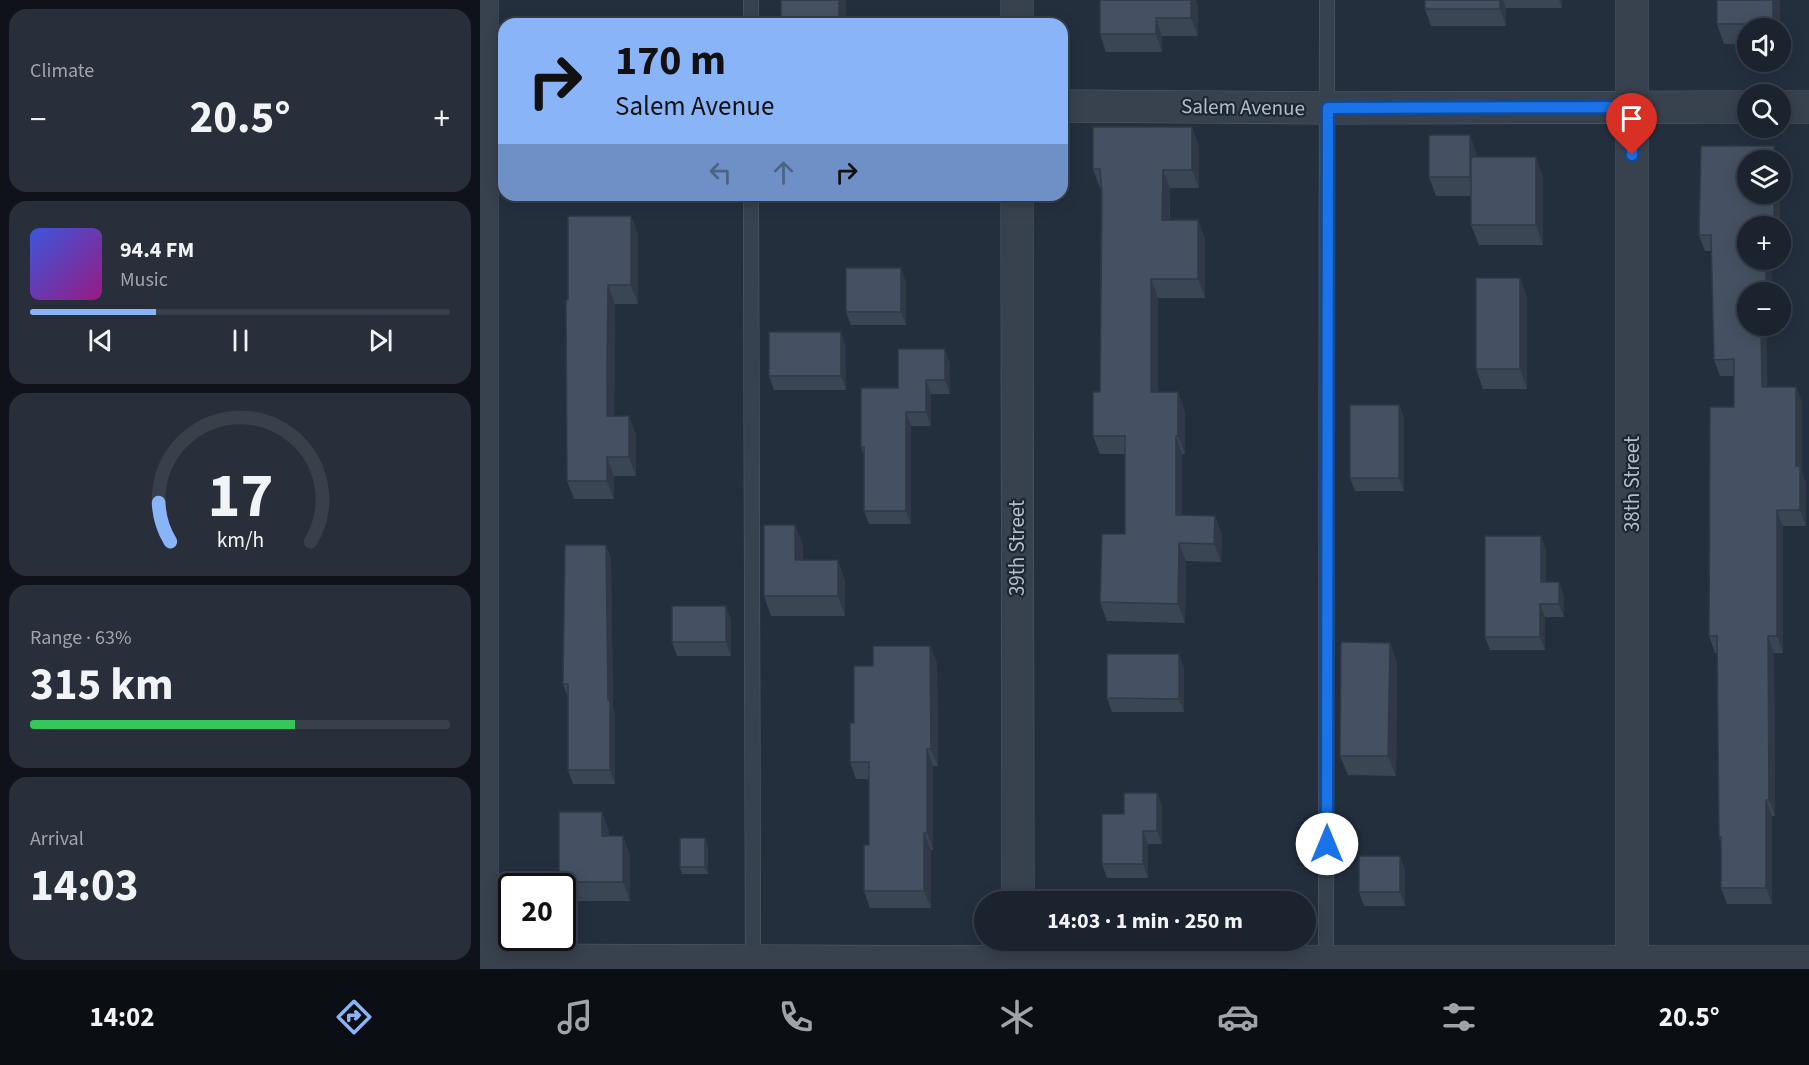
<!DOCTYPE html>
<html lang="en">
<head>
<meta charset="utf-8">
<style>
	:root { --surface:#1b232e; --page:#282f3a; --text:#f1f3f6; --muted:#a0a4aa; --line:#39404a; --accent:#8ab4f8 }
	body { margin:0; font-family:"Source Sans 3",sans-serif; background:var(--page); color:var(--text); height:100vh; display:flex; flex-direction:column; font-size:22px; white-space:nowrap }
	* { box-sizing:border-box; margin:0 }
	p { font-size:20px; color:var(--muted) }
	.icon { flex:none; width:33px; height:33px; fill:none; stroke:currentColor; stroke-width:2; stroke-linecap:round; stroke-linejoin:round }
	.map { position:relative; flex:1; overflow:hidden }
	.details { display:flex; flex-direction:column; gap:9px; padding:9px; background:#0f1319; width:480px }
	.details>* { flex:none }
	.banner { position:absolute; left:18px; top:18px; width:570px; height:183px; border-radius:18px; box-shadow:0 3px 15px #0003,0 0 0 2px var(--line); background:#8ab4f8; color:#111; overflow:hidden }
	.buttons { position:absolute; left:1257px; top:18px; display:grid; gap:12px }
	.buttons a { display:grid; place-items:center; width:54px; height:54px; border-radius:50%; background:var(--surface); box-shadow:0 3px 15px #0003,0 0 0 2px var(--line); font-size:30px }
	.speed { position:absolute; left:18px; top:873px; display:flex; gap:12px; font-size:30px; font-weight:700; text-align:center }
	.speed>* { display:grid; place-content:center; width:78px; height:78px; border-radius:50%; background:var(--surface); box-shadow:0 3px 15px #0003,0 0 0 2px var(--line); line-height:1 }
	.speed .limit { border:3px solid #111; border-radius:9px; background:#fff; color:#111 }
	.pin { position:absolute; display:grid; place-items:center; width:51px; height:51px; color:#fff; margin:-62px -26px; border-radius:50% 50% 50% 0; rotate:-45deg; box-shadow:0 0 6px #0007 }
	.pin .icon { rotate:45deg }
	.me { position:absolute; width:66px; margin:-33px; rotate:0deg; stroke-linejoin:round; filter:drop-shadow(0 0 4px #0008) }
	.turn { display:flex; align-items:center; gap:21px; height:126px; padding:0 18px; font-size:27px }
	.turn .icon { width:78px; height:78px; stroke-width:2.5 }
	.turn b { display:block; font-size:42px; line-height:51px }
	.lanes { display:flex; align-items:center; height:57px; padding:0 18px; background:#0003; justify-content:center; gap:30px; direction:ltr }
	.lanes .off { opacity:.35 }
	.big { font-size:45px; font-weight:700; line-height:1.1 }
	.details .tile { flex:1; display:flex; flex-direction:column; justify-content:center; gap:9px; min-width:0; padding:0 21px; border-radius:18px; background:var(--page) }
	.details .dial { align-items:center; gap:0 }
	.dial svg { height:156px; overflow:visible; fill:none; stroke:var(--line); stroke-width:7; stroke-linecap:round; text-anchor:middle }
	.dial text { fill:var(--text); stroke:none }
	.song { display:flex; align-items:center; gap:18px }
	.cover { width:72px; height:72px; border-radius:9px; background:linear-gradient(135deg,hsl(230 70% 55%),hsl(310 70% 35%)) }
	.played { height:6px; border-radius:3px; background:linear-gradient(90deg,var(--accent) 30%,var(--line) 30%) }
	.keys { display:flex; justify-content:space-around; direction:ltr }
	.heat { display:flex; justify-content:space-between; align-items:center; font-size:33px; direction:ltr }
	.charge { height:9px; border-radius:4px; background:linear-gradient(90deg,#34c759 63%,var(--line) 0) }
	.trip { position:absolute; left:494px; top:891px; width:342px; height:60px; border-radius:30px; background:var(--surface); box-shadow:0 3px 15px #0003,0 0 0 2px var(--line); font-weight:700; line-height:60px; text-align:center }
	.menu { display:flex; height:96px; justify-content:space-around; align-items:center; background:#0b0e12; color:var(--muted) }
	.menu .icon { width:42px; height:42px }
	.menu .on { color:var(--accent) }
	.menu b { font-size:27px; color:var(--text) }
	main { display:flex; flex:1; min-height:0 }
	.map>svg:first-child { display:block }
	.lines { fill:none; stroke-linecap:round; stroke-linejoin:round }
	.service-casing { stroke:#565f6c; stroke-width:16 }
	.minor-casing { stroke:#565f6c; stroke-width:33 }
	.service { stroke:#38414e; stroke-width:15 }
	.minor { stroke:#38414e; stroke-width:32 }
	.wall { fill:#3b4654 }
	.shaded-wall { fill:#303945 }
	.building { fill:#455162; stroke:#303945; stroke-width:1.5 }
	.route-casing { stroke:#114b97; stroke-width:15 }
	.route { stroke:#1a73e8; stroke-width:10 }
	.labels { text-anchor:middle; stroke-width:4.5; stroke-linejoin:round; paint-order:stroke }
	.street-label { font-size:21px; fill:#b4bcc9; stroke:#1d2633 }
</style>
</head>
<body>
<main>
<section class="details">
<div class="tile"><p>Climate</p>
<div class="heat"><a>−</a><b class="big">20.5°</b><a>+</a></div>
</div>
<div class="tile">
<div class="song"><i class="cover"></i><div><b>94.4 FM</b><p>Music</p></div></div>
<div class="played"></div>
<div class="keys"><svg class="icon" aria-label="previous" viewBox="0 0 24 24"><path d="M18 5L8 12l10 7zM5 5v14"/></svg><svg class="icon" aria-label="pause" viewBox="0 0 24 24"><path d="M8 5v14M16 5v14"/></svg><svg class="icon" aria-label="next" viewBox="0 0 24 24"><path d="M6 5l10 7-10 7zM19 5v14"/></svg></div>
</div>
<div class="tile dial"><svg viewBox="0 0 100 80">
<path d="M14 69A42 42 0 1 1 86 69"/>
<path d="M14 69A42 42 0 0 1 8 49" stroke="#8ab4f8"/>
<text x="50" y="56" font-size="32" font-weight="700">17</text>
<text x="50" y="72" font-size="11">km/h</text>
</svg></div>
<div class="tile"><p>Range · 63%</p><b class="big">315 km</b><div class="charge"></div></div>
<div class="tile"><p>Arrival</p><b class="big">14:03</b></div>
</section>
<div class="map">
<svg width="1329" height="969" viewBox="0 0 1329 969">
	<rect width="100%" height="100%" fill="#242f3e"/>
	<g class="lines">
		<g class="service-casing">
			<path id="service" d="M271,0V24
				M271,195L273,966
				M846,966L847,0"/>
		</g>
		<g class="minor-casing">
			<path id="minor" d="M2,0V969
				M537,0V24
				M1152,0V969
				M582,106L848,108L1268,107
				M1300,107H1329
				M537,195L538,902
				M0,960L538,962H1329"/>
		</g>
		<use href="#service" class="service"/>
		<use href="#minor" class="minor"/>
	</g>
	<path class="wall" d="M945,0H1082V8H1026V26H951L945,9Z
		M1300,0V28H1268V44H1244L1237,24Z
		M718,5V36H682V52H626L620,34Z
		M990,135L997,157L1063,177V245H999L991,225V196H956L949,177Z
		M719,146V188H690V220L725,238V298H678V392L705,411V454H702V515L735,516L742,535L741,562L706,561L705,623L627,621L620,602L645,534V454H620L613,436L620,392L621,188H620L613,169Z
		M1300,194V226H1268V260H1291L1292,292H1268V326H1286L1287,387H1316L1322,403V473L1326,482V526H1303V653H1294L1295,816H1292V904H1247L1241,888V844L1239,837L1237,653H1235L1229,636L1254,407V376H1240L1234,360L1231,251H1225L1219,235Z
		M189,195H251V199H190Z
		M158,234V304H135L134,416L156,434V476H134V499H94L87,481L88,300Z
		M1040,278L1047,298V389H1003L996,369Z
		M426,282V325H371L366,312Z
		M366,346V390H294L289,376Z
		M470,363V394H451V426H431V524H389L384,511V456L381,447L418,388Z
		M919,405L924,418V491H875L870,478Z
		M1061,536L1066,550V582L1084,595V617H1065V650H1010L1005,637Z
		M323,544V560L365,580V616H291L284,596Z
		M131,558L133,708L135,714V784H93L88,770V698L83,684Z
		M251,619V656H197L192,642Z
		M910,643L917,663L916,776L868,775L860,756Z
		M457,663L458,766H453V850H451V908H390L384,891L389,845V779H376L370,762L374,723Z
		M704,668V712H632L627,698Z
		M677,793L682,806V844H668V878H627L622,864L644,814Z
		M122,812L129,832V836H143L150,856V901H86L82,891V886H81L79,882Z
		M225,838L228,845V874H202L200,867Z
		M925,869V906H884L879,892Z"/>
	<path class="shaded-wall" d="M359,0H366V24H359Z
		M711,0H716L718,5V36L711,18Z
		M1020,0H1023L1026,8V26L1020,9Z
		M1079,0H1082V8Z
		M1293,0H1300V28H1294L1293,24Z
		M676,18L682,36V52L676,34Z
		M712,127L719,146V188L712,170Z
		M990,135L997,155V196L990,177Z
		M1294,146L1300,160H1294Z
		M1056,157L1063,177V245L1056,225Z
		M683,170L690,188L689,238L682,220Z
		M1294,194H1300V226H1294Z
		M151,216L158,234V304L151,285Z
		M718,220L725,238V298L718,279Z
		M1286,260H1291L1292,292H1286Z
		M421,268L426,282V325L421,312Z
		M1040,278L1047,298V389L1040,369Z
		M671,279L678,298V411L671,392Z
		M128,285L135,304L134,434L127,416Z
		M1281,326H1286L1287,403L1282,387Z
		M361,332L366,346V390L361,376Z
		M465,349L470,363V394L465,380Z
		M446,380L451,394V426L446,412Z
		M1316,387L1322,403V473L1326,482V526L1320,510L1316,466Z
		M698,392L705,411V454L698,436Z
		M919,405L924,418V491L919,478Z
		M426,412L431,426V524L426,511Z
		M149,416L156,434V476L149,457Z
		M696,436L702,454V534L696,515Z
		M127,457L134,476V499L127,481Z
		M1297,510L1303,526V653L1297,636Z
		M735,516L742,535L741,562L734,544Z
		M315,525L323,544V580L315,560Z
		M1061,536L1066,550V595L1061,582Z
		M699,543L706,561L705,623L698,604Z
		M126,545L131,558L133,708L135,714V784L130,770Z
		M358,560L365,580V616L358,596Z
		M1079,582L1084,595V617L1079,604Z
		M1060,604L1065,617V650L1060,637Z
		M246,606L251,619V656L246,642Z
		M1288,636L1294,653L1295,816L1289,800Z
		M910,643L917,663L916,776L908,756Z
		M450,646L457,663L458,766L451,749Z
		M699,654L704,668V712L699,699Z
		M447,749L453,766V850L447,833Z
		M677,793L682,806V844L677,831Z
		M1286,800L1292,816V904L1286,888Z
		M122,812L129,832V856L122,836Z
		M663,831L668,844V878L663,864Z
		M444,833L451,850V908L444,891Z
		M143,836L150,856V901L143,882Z
		M225,838L228,845V874L225,867Z
		M920,856L925,869V906L920,892Z"/>
	<path class="building" d="M301,0H359V24H301Z
		M620,0H711V18H676V34H620Z
		M945,0H1020V9H945Z
		M1237,0H1293V24H1237Z
		M613,127H712V170H683L682,220H718V279H671V392H698V436H696V515L735,516L734,544L699,543L698,604L620,602L622,534H645V436H613V392H620L622,194L620,169H613Z
		M949,135H990V177H949Z
		M1221,146H1294V160H1268V194H1294V226H1268V260H1286V292H1268V326H1281L1282,387H1316V466H1320V510H1297V636H1288L1289,800H1286V888H1241V837H1239L1237,636H1229L1230,407H1254V359L1234,360L1231,235H1219Z
		M991,157H1056V225H991Z
		M88,216H151V285H128L127,366V416H149V457H127V481H87L86,300H88Z
		M366,268H421V312H366Z
		M996,278H1040V369H996Z
		M289,332H361V376H289Z
		M418,349H465V380H446V412H426V511H384V447H381V388H418Z
		M870,405H919V478H870Z
		M284,525H315V560H358V596H284Z
		M1005,536H1061V582H1079V604H1060V637H1005Z
		M85,545H126L128,700H130V770H88V684H83Z
		M192,606H246V642H192Z
		M861,642L910,643L908,756H860Z
		M393,646H450L451,749H447V833H444V891H384V845H389V762H370V723H374V666H393Z
		M627,654H699V699L627,698Z
		M644,793H677V831H663V864H622V814H644Z
		M79,812H122V836H143V882H79Z
		M200,838H225V867H200Z
		M879,856H920V892H879Z"/>
	<g class="lines">
		<g class="route-casing">
			<path id="route" d="M847,844L848,108L1152,107V155"/>
		</g>
		<use href="#route" class="route"/>
	</g>
	<g class="labels">
		<g class="street-label">
			<text transform="translate(763 107) rotate(1)" y="7">Salem Avenue</text>
			<text transform="translate(1152 484) rotate(-90)" y="7">38th Street</text>
			<text transform="translate(537 548) rotate(-90)" y="7">39th Street</text>
		</g>
	</g>
</svg>
<div class="buttons">
<a><svg class="icon" aria-label="sound" viewBox="0 0 24 24"><path d="M4 9h4l5-4v14l-5-4H4zM17 9q2 3 0 6"/></svg></a>
<a><svg class="icon" aria-label="search" viewBox="0 0 24 24"><circle cx="10" cy="10" r="6"/><path d="M15 15l6 6"/></svg></a>
<a><svg class="icon" aria-label="layers" viewBox="0 0 24 24"><path d="M12 4l9 5-9 5-9-5zM3 14l9 5 9-5"/></svg></a>
<a>+</a>
<a>−</a>
</div>
<div class="speed"><div class="limit">20</div></div>
<div class="pin" style="left:1152px;top:155px;background:#d93025"><svg class="icon" aria-label="arrive" viewBox="0 0 24 24"><path d="M6 21V4h12l-3 4 3 4H6"/></svg></div>
<svg class="me" style="left:847px;top:844px" viewBox="-20 -20 40 40"><circle r="19" fill="#fff"/><path d="M0-13L10 11 0 6-10 11z" fill="#1a73e8"/></svg>
<div class="trip">14:03 · 1 min · 250 m</div>
<div class="banner">
<div class="turn"><svg class="icon" aria-label="right" viewBox="0 0 24 24"><path d="M7 20v-9h11M14 6l5 5-5 5"/></svg><div><b>170 m</b>Salem Avenue</div></div>
<div class="lanes"><svg class="icon off" aria-label="left" viewBox="0 0 24 24"><path d="M17 20v-9H6M10 6l-5 5 5 5"/></svg><svg class="icon off" aria-label="ahead" viewBox="0 0 24 24"><path d="M12 20V5M6 11l6-6 6 6"/></svg><svg class="icon" aria-label="right" viewBox="0 0 24 24"><path d="M7 20v-9h11M14 6l5 5-5 5"/></svg></div>
</div>
</div>
</main>
<nav class="menu">
<b>14:02</b>
<svg class="icon on" aria-label="directions" viewBox="0 0 24 24"><path d="M12 3l9 9-9 9-9-9zM9 14v-3h6M13 9l2 2-2 2"/></svg>
<svg class="icon" aria-label="music" viewBox="0 0 24 24"><path d="M9 18V5l10-2v13"/><circle cx="6" cy="18" r="3"/><circle cx="16" cy="16" r="3"/></svg>
<svg class="icon" aria-label="phone" viewBox="0 0 24 24"><path d="M5 4h4l2 5-3 2q2 4 5 5l2-3 5 2v4C11 20 4 13 5 4z"/></svg>
<svg class="icon" aria-label="climate" viewBox="0 0 24 24"><path d="M12 3v18M4 7l16 10M4 17L20 7"/></svg>
<svg class="icon" aria-label="car" viewBox="0 0 24 24"><path d="M5 17H2v-5l4-1 3-4h7l3 4 3 1v5h-3M9 17h6M6 11h13"/><circle cx="7" cy="17" r="2"/><circle cx="17" cy="17" r="2"/></svg>
<svg class="icon" aria-label="filters" viewBox="0 0 24 24"><path d="M4 7h16M4 17h16"/><circle cx="9" cy="7" r="2"/><circle cx="15" cy="17" r="2"/></svg>
<b>20.5°</b>
</nav>
</body>
</html>
